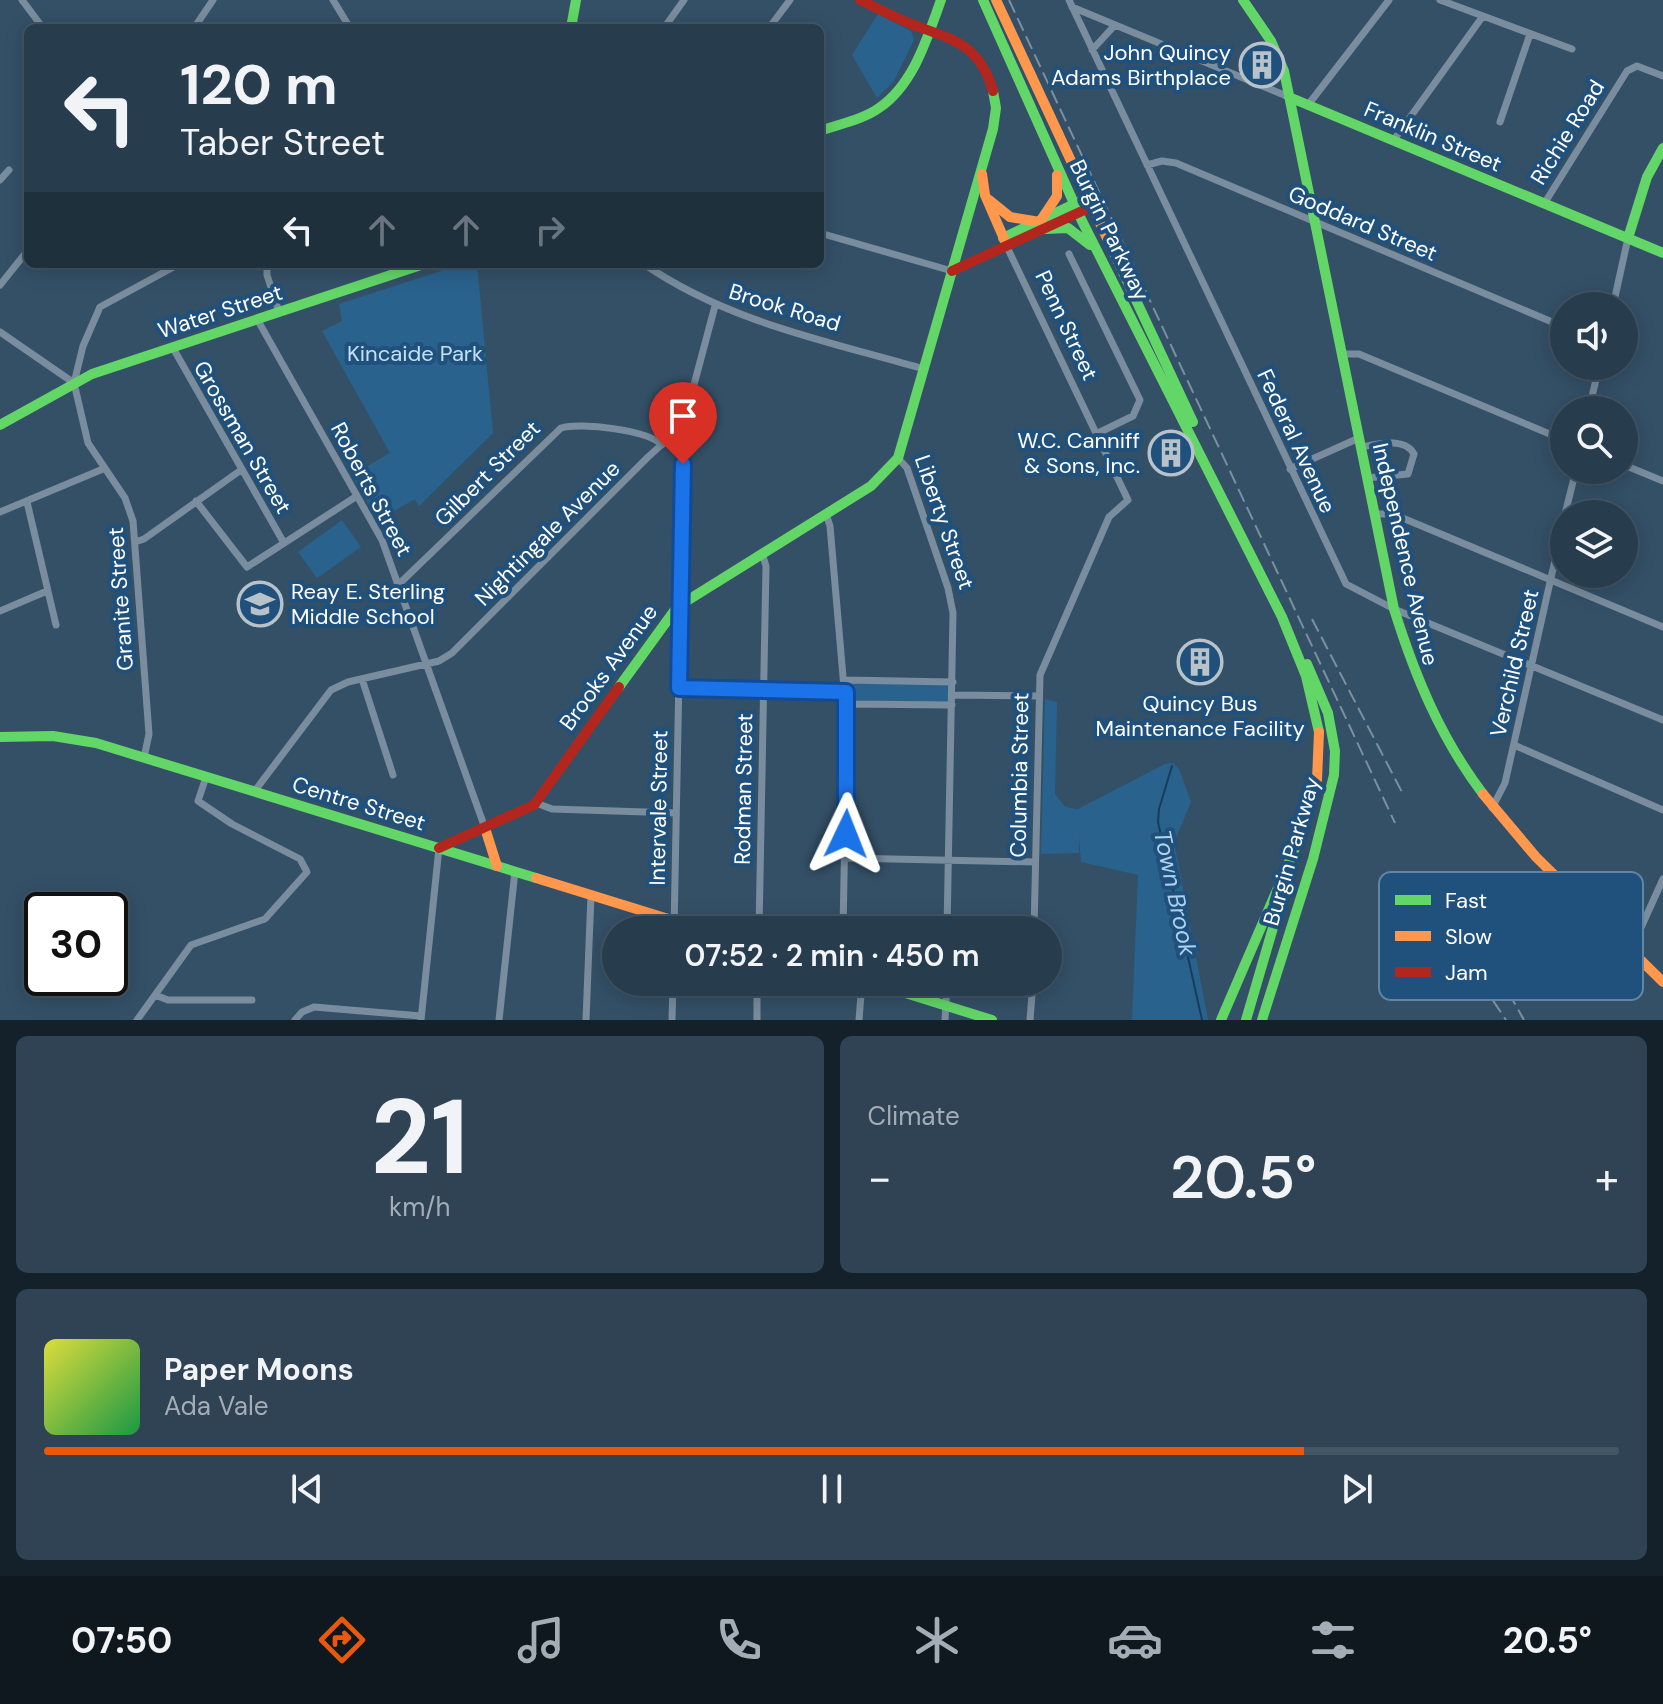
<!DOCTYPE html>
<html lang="en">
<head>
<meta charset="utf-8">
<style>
	:root { --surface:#273c4d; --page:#2f4354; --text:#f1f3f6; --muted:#a4adb6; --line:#435665; --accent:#ea580c }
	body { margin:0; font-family:"DM Sans",sans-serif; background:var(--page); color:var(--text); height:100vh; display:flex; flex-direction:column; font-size:30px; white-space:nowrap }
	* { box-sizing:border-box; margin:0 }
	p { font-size:26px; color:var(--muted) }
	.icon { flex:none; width:44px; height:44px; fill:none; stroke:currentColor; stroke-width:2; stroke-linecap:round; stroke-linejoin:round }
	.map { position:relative; height:1020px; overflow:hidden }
	.sheet { display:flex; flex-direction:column; gap:16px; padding:16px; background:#15212a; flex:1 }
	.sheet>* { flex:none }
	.hud { position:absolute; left:24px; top:24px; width:800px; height:244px; border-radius:12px; box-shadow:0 4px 20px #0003,0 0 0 2px var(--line); background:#273c4d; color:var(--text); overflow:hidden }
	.fabs { position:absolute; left:1550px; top:292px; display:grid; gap:16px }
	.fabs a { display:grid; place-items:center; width:88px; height:88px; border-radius:50%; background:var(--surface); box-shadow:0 4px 20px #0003,0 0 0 2px var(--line); font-size:40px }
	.speed { position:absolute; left:24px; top:892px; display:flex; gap:16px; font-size:40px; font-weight:700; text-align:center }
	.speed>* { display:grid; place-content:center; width:104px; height:104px; border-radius:50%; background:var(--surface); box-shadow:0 4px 20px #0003,0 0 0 2px var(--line); line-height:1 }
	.speed .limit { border:4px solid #111; border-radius:12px; background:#fff; color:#111 }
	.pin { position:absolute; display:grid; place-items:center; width:68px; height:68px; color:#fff; margin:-82px -34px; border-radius:50% 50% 50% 0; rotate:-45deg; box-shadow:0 0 8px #0007 }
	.pin .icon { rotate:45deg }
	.me { position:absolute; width:88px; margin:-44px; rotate:2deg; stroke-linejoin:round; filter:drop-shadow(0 0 6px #0008) }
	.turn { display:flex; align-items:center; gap:28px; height:168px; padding:0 24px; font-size:36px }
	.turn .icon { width:104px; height:104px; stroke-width:2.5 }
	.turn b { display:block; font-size:56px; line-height:68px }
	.lanes { display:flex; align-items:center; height:76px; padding:0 24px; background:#0003; justify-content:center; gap:40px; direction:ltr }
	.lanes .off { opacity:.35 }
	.big { font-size:60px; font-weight:600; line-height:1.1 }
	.sheet .tile { flex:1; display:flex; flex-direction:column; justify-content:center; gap:12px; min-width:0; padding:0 28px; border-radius:12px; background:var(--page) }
	.sheet .dial { align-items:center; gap:0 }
	.dial b { font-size:104px; line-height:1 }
	.song { display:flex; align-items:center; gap:24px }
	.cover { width:96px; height:96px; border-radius:12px; background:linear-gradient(135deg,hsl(60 70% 55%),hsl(140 70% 35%)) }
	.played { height:8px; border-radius:4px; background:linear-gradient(90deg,var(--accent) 80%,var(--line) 80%) }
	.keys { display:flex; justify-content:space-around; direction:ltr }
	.heat { display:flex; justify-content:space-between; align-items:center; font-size:44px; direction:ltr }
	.sheet .tiles { flex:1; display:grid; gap:16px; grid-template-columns:1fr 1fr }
	.tile:last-child { grid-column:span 2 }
	.trip { position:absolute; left:602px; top:916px; width:460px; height:80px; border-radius:40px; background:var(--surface); box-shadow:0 4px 20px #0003,0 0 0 2px var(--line); font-weight:600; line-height:80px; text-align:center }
	.dock { display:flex; height:128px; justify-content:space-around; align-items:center; background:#10181f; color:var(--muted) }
	.dock .icon { width:56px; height:56px }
	.dock .on { color:var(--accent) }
	.dock b { font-size:36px; color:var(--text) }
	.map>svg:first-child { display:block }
	.green { fill:#2a628e }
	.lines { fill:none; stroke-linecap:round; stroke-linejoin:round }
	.stream { stroke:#183c5c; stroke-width:2 }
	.street { stroke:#798d9e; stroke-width:7 }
	.fast { stroke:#63d668; stroke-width:10 }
	.slow { stroke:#ff974d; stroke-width:10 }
	.jam { stroke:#b3261e; stroke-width:10 }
	.rail { stroke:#7b8f9e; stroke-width:2; stroke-dasharray:14 6; stroke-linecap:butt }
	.route-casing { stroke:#114b97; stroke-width:20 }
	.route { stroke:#1a73e8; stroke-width:14 }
	.labels { text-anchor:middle; stroke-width:8; stroke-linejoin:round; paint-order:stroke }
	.poi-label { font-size:22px; fill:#fff; stroke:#1f517c; text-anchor:end }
	.street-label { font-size:22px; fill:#fff; stroke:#1f517c }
	.park-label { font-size:22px; fill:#c5e0f5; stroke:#1f517c }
	.water-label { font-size:24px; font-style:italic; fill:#add2ef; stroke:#1f517c }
	.key { fill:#1f517c; stroke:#6285a3; stroke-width:2 }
	.key-label { font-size:22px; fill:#fff }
</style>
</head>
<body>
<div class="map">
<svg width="1663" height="1020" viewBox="0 0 1663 1020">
	<rect width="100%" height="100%" fill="#345067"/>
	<path class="green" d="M878,14L911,31L914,40L894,81L877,98L852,55Z
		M462,264H477L493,433L419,506L415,499L378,520L352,475L390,453L322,331L342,321L339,304Z
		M342,520L361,547L317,578L298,552Z
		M845,680L953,682L952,705L847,704Z
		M1045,699L1057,702L1055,794L1065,807L1078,809L1165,764L1173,763L1179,769L1191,802L1174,842L1208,1020H1132L1138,875L1081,862L1079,836V853L1041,854Z"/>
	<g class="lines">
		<path class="stream" d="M1172,766L1159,809L1158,822L1202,1020"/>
		<path class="street" d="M22,0L43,28
			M333,0L350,28
			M1069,0L1346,584L1394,609L1663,720
			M1440,0L1572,49
			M1072,7L1289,97
			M194,28L213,0
			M664,28L684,0
			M769,28L790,0
			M1092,50L1115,25
			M1308,105L1389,0
			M1500,122L1530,34
			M1393,141L1483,16
			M1147,165L1162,161L1176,163L1564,327
			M0,180L9,170
			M1544,204L1627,71L1637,66L1663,76
			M820,233L952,271
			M1007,247L1128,500L1109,517L1040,675L1034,930
			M1069,254L1140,400L1133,416L1096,434
			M267,264V275L279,312
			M644,264C728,322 827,341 924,369
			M0,285L28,250
			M1613,306L1628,238
			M257,319L382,540L485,828
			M0,332L74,383
			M173,348L284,543
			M1341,354H1359L1564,440
			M1589,410L1599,366
			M1361,447C1378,444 1405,437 1414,454L1408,474L1367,478
			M898,458L907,468L948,588L953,613L947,930
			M1624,465L1663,481
			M1290,469L1359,438
			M196,501L247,567L357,496
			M27,502L56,625
			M0,512L103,469
			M826,514L830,526L847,723L843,930
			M1375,514H1393L1663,627
			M1565,514L1576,470
			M135,542L144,539L241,470
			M398,585L561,428C580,422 648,430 662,445
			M0,611L47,591
			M362,679L393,775
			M845,680L953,682
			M679,688L846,692
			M952,695L1038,696
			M847,704L952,705
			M1514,745L1663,810
			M144,758L149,734L133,521L125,498L88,443L74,383L83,346L100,307L179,264
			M254,792L331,690L348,682L439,661L452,653L648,457L669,438L683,434
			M536,803L552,809L676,813
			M1492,808L1505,783L1564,520
			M845,858L1035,862
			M674,930L684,422L715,306
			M759,930L766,566L762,553
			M1627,947L1639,932L1663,879
			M155,995L168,1000H252
			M137,1020L191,945L265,919L307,872L300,859L232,824L198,801L206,777
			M295,1020L302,1012L314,1007L421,1016
			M421,1020L439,848
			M499,1020L515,871
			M586,1020L591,895
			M672,1020L673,982
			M757,1020V982
			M859,1020L862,982
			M945,1020L947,982
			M1030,1020L1033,982"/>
		<path class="fast" d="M983,0L1081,219L1282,617L1306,676L1319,732
			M1243,0L1271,41L1284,71L1394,609C1415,676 1440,737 1483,794
			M571,28L576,0
			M1289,97L1663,253
			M820,131C839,124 862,120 879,108C914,84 927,38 941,0
			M1045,229L1068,228L1090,245
			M1106,236L1193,422
			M1003,238L1089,197
			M1628,238L1647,177L1663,148
			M0,425L92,374L424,264
			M619,687L677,607L871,486L898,458L993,129L996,108L993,91
			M0,737L53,736L96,743L536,878
			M870,982L992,1020
			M1221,1020L1299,839
			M1246,1020L1289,873
			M1262,1020L1313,859L1334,775L1335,751L1328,713L1307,664"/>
		<path class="slow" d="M996,0L1106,236
			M982,174L985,195L1005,241
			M989,200L1010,217L1034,221
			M1041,220L1057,196V175
			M1483,794L1536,857L1663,982
			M485,828L497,866
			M1297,845L1317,780L1319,732
			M536,878L704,930"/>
		<path class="jam" d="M860,0C877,8 894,17 911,24C953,40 979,43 993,91
			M952,271L1093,206
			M439,848L534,805L619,687"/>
		<path class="rail" d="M1009,0L1395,823
			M1312,619L1404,796
			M1479,940L1524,1020
			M1474,958L1496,991
			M1482,984L1506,1020"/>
	</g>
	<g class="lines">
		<g class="route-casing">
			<path id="route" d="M683,464L679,688L846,692V834"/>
		</g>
		<use href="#route" class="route"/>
	</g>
	<defs>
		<g id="building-ring" transform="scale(2.3)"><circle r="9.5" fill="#1f517c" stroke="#b8c2ca" stroke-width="1.5"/><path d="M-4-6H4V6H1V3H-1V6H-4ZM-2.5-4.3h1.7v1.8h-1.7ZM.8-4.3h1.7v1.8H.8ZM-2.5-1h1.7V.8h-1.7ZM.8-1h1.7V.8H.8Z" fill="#b8c2ca"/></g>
		<g id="school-ring" transform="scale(2.3)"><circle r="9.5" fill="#1f517c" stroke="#b8c2ca" stroke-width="1.5"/><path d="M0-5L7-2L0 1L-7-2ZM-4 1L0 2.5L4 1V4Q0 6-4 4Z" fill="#b8c2ca"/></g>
	</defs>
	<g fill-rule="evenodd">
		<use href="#building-ring" x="1262" y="65"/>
		<use href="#building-ring" x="1171" y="453"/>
		<use href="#school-ring" x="260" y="604"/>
		<use href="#building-ring" x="1200" y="662"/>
	</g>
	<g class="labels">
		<g class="poi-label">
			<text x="1231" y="60">John Quincy<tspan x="1231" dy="25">Adams Birthplace</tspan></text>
			<text x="1140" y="448">W.C. Canniff<tspan x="1140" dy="25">&amp; Sons, Inc.</tspan></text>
			<text x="291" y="599" text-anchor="start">Reay E. Sterling<tspan x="291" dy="25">Middle School</tspan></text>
			<text x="1200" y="711" text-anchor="middle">Quincy Bus<tspan x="1200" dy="25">Maintenance Facility</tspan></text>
		</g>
		<g class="street-label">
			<text transform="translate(1567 132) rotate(-58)" y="8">Richie Road</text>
			<text transform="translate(1433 136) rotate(23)" y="8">Franklin Street</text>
			<text transform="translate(1363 223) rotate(23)" y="8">Goddard Street</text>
			<text transform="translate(1110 230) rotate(64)" y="8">Burgin Parkway</text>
			<text transform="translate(785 307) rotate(17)" y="8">Brook Road</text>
			<text transform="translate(220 311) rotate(-18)" y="8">Water Street</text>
			<text transform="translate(1067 325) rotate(65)" y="8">Penn Street</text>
			<text transform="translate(243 437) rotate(60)" y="8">Grossman Street</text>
			<text transform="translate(1297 441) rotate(65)" y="8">Federal Avenue</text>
			<text transform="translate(487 473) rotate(-45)" y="8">Gilbert Street</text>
			<text transform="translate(372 489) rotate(62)" y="8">Roberts Street</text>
			<text transform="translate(945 522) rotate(71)" y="8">Liberty Street</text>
			<text transform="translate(547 533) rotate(-45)" y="8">Nightingale Avenue</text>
			<text transform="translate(1406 554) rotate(77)" y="8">Independence Avenue</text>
			<text transform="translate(120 599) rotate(-94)" y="8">Granite Street</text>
			<text transform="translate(1514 663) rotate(-77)" y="8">Verchild Street</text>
			<text transform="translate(608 667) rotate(-54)" y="8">Brooks Avenue</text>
			<text transform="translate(1019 775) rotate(-89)" y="8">Columbia Street</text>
			<text transform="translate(743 789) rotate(-89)" y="8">Rodman Street</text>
			<text transform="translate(359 803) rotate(17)" y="8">Centre Street</text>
			<text transform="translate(658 808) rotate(-89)" y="8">Intervale Street</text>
			<text transform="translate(1291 851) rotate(-74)" y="8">Burgin Parkway</text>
		</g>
		<g class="park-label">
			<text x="415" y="361">Kincaide Park</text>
		</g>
		<g class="water-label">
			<text transform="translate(1175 893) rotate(78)" y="8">Town Brook</text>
		</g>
	</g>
	<rect x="1379" y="872" width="264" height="128" rx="12" class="key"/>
	<rect x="1395" y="895" width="36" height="10" fill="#63d668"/>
	<rect x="1395" y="931" width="36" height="10" fill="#ff974d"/>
	<rect x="1395" y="967" width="36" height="10" fill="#b3261e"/>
	<g class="key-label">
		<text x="1445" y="908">Fast</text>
		<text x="1445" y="944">Slow</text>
		<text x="1445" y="980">Jam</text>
	</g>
</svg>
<div class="fabs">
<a><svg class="icon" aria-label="sound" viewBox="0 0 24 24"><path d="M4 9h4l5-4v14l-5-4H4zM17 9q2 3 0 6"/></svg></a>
<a><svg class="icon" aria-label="search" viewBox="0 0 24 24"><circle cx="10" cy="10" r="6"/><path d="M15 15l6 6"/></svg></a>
<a><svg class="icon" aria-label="layers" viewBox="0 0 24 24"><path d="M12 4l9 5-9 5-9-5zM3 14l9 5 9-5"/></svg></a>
</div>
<div class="speed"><div class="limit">30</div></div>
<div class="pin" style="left:683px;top:464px;background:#d93025"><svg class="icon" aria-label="arrive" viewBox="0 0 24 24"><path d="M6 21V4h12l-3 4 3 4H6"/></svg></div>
<svg class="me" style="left:846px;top:834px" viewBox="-20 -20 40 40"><path d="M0-17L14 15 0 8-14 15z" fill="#1a73e8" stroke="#fff" stroke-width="4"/></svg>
<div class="trip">07:52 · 2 min · 450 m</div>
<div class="hud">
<div class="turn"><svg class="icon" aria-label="left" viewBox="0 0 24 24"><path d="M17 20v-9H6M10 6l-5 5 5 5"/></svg><div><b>120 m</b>Taber Street</div></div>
<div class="lanes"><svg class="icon" aria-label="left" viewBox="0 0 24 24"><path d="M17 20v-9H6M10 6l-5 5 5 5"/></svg><svg class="icon off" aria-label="ahead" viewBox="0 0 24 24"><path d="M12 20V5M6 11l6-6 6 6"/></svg><svg class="icon off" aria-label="ahead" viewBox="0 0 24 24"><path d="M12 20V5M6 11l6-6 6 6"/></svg><svg class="icon off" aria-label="right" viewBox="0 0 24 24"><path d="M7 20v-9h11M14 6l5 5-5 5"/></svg></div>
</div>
</div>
<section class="sheet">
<div class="tiles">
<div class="tile dial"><b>21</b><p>km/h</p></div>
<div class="tile"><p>Climate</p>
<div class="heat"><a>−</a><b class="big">20.5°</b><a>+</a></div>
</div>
<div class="tile">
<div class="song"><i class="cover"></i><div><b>Paper Moons</b><p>Ada Vale</p></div></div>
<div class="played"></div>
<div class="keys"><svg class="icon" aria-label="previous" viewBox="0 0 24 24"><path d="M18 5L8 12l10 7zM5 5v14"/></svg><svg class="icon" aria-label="pause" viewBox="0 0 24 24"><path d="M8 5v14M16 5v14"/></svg><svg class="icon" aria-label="next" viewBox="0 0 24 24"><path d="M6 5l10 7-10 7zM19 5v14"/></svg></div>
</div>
</div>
</section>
<nav class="dock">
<b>07:50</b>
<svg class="icon on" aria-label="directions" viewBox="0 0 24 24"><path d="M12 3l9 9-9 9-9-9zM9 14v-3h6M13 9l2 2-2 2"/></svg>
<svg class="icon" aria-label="music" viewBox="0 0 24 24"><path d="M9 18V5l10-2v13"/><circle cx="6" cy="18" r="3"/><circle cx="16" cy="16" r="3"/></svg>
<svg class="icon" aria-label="phone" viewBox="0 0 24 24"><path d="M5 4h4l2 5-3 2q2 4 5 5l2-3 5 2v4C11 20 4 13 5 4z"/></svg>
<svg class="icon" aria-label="climate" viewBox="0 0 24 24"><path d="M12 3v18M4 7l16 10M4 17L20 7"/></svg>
<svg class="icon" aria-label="car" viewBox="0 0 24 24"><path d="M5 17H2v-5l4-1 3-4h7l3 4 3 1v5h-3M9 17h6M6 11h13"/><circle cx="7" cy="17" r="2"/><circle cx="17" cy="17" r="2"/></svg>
<svg class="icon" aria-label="filters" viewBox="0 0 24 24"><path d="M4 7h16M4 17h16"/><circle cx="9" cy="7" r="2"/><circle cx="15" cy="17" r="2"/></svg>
<b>20.5°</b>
</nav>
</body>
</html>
